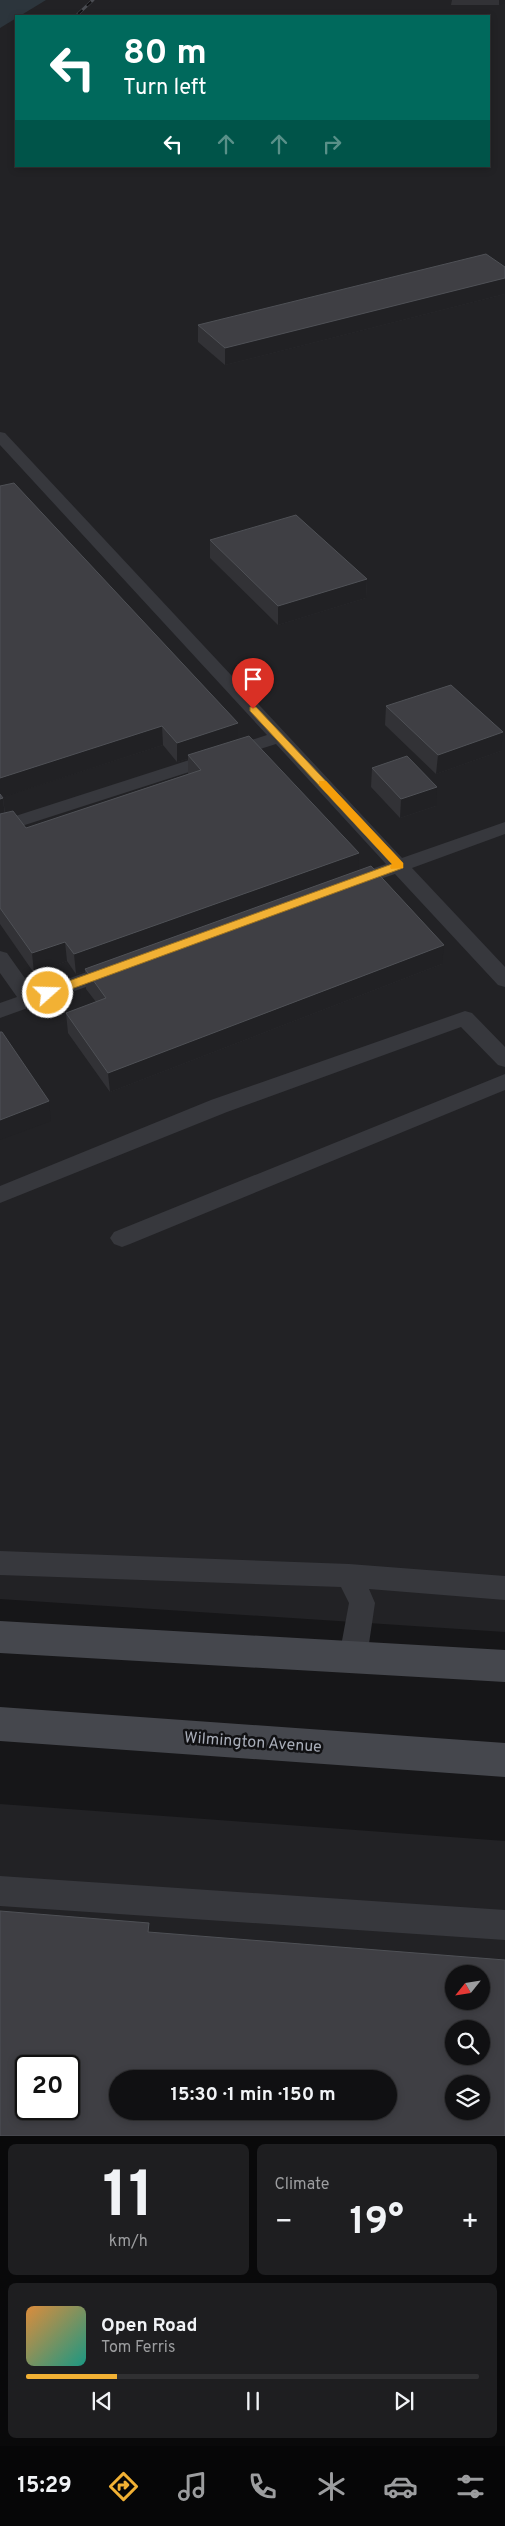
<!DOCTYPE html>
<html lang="en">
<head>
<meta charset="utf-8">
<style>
	:root { --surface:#101012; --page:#1e1e20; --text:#f1f3f6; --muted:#9c9d9f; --line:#303032; --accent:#f2b134 }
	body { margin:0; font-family:Overpass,sans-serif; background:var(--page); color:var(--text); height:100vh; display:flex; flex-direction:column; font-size:19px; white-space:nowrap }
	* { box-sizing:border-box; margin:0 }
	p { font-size:16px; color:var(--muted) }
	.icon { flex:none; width:28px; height:28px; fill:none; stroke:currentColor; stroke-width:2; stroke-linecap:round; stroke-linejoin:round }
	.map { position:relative; height:2136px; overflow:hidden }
	.sheet { display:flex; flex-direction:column; gap:8px; padding:8px; background:#09090a; flex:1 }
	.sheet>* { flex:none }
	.guide { position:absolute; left:15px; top:15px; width:475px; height:152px; border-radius:0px; box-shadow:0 2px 8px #0003,0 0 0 1px var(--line); background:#00695c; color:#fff; overflow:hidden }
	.needle { width:32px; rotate:240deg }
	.tools { position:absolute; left:445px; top:1965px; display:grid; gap:10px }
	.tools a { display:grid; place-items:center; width:45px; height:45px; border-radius:50%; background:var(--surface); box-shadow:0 2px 8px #0003,0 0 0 1px var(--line); font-size:25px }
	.speed { position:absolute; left:15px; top:2055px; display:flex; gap:10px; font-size:25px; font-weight:700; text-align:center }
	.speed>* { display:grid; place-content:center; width:65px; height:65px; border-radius:50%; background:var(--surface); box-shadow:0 2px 8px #0003,0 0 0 1px var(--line); line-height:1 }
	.speed .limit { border:2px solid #111; border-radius:8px; background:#fff; color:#111 }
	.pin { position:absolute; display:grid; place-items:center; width:42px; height:42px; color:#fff; margin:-51px -21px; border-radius:50% 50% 50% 0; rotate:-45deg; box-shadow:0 0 5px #0007 }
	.pin .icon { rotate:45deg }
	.me { position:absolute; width:55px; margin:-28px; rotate:70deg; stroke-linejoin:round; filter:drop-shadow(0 0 4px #0008) }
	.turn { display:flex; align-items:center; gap:18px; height:105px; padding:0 25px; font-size:22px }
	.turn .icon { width:65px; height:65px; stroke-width:2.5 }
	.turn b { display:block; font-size:35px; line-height:42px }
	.lanes { display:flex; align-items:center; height:48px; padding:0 25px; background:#0003; justify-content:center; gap:25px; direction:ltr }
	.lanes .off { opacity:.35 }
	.big { font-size:38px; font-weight:700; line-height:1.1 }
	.sheet .card { flex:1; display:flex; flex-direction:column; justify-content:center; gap:8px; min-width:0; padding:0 18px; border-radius:8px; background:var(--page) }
	.sheet .dial { align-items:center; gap:0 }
	.dial b { font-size:65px; line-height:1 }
	.song { display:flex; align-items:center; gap:15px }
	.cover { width:60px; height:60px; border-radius:8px; background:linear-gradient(135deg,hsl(30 70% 55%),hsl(170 70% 35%)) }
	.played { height:5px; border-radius:2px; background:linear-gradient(90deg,var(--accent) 20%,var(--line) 20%) }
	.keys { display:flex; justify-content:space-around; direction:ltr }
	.heat { display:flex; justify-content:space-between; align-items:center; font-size:28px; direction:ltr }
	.sheet .tiles { flex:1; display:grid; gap:8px; grid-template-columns:1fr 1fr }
	.card:last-child { grid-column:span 2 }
	.trip { position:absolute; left:109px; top:2070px; width:288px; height:50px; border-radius:25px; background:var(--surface); box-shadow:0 2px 8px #0003,0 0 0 1px var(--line); font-weight:700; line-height:50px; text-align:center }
	.menu { display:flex; height:80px; justify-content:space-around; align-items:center; background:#060607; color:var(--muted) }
	.menu .icon { width:35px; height:35px }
	.menu .current { color:var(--accent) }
	.menu b { font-size:22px; color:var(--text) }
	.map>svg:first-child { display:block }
	.built { fill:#222225; fill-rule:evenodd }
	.water { fill:#2c353c }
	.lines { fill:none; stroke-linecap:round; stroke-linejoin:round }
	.lane { fill:#37383d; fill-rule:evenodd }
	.secondary { fill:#45474d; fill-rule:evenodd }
	.rail-casing { stroke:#4a4c52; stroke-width:3 }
	.rail { stroke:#111113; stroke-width:2; stroke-dasharray:6; stroke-linecap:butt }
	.wall { fill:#323236; fill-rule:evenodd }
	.shaded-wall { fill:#212124 }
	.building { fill:#3f3f44; stroke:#4f5156; fill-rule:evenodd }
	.route { fill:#f2b134; stroke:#9d7322 }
	.slow { fill:#f59e0b }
	.labels { text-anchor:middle; stroke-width:5; stroke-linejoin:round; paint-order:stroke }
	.near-street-label { font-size:16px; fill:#a8adb8; stroke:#111113 }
</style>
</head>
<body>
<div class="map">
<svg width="505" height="2136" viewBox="0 0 505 2136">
	<rect width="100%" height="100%" fill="#161618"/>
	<path class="built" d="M0,0H505V1632L0,1599ZM16,16H489V166H16Z
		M0,1804L505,1841V2136H0ZM454,1974H481V2001H454ZM454,2029H481V2056H454ZM26,2066H69V2109H26ZM118,2079H388V2111H118ZM454,2084H481V2111H454Z"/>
	<path class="water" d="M0,0H46L0,28Z"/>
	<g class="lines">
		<path class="lane" d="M0,432L5,433L402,858L505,822V834L412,868L505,967V987L498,985L395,874L350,889L343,887L340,883L343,879L386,864L276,744L0,833V821L267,735L0,445Z
			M0,951L7,953L34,991L112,963L119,965L122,970L119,975L0,1018V1003L17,997L0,973Z
			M465,1011L472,1013L505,1047V1067L498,1065L461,1027L227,1112L0,1203V1186L211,1100Z
			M505,1074V1090L130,1244L122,1247L114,1244L110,1238L114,1232Z
			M0,1551L349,1564L505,1576V1600L369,1589L375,1603L367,1657L363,1666L353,1670L343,1666L339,1657L349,1603L341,1587L0,1575Z
			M0,1876L505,1910V1940L0,1906Z"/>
		<path class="secondary" d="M0,1621L505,1650V1682L0,1653Z
			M0,1707L505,1743V1777L0,1741Z"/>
		<g class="rail-casing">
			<path id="rail" d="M78,14L93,0"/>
		</g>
		<use href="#rail" class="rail"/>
	</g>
	<path class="wall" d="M452,0H505L499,5H451Z
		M505,267V294L225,365L198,342V325Z
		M0,486L238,739L442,964L110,1092L68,1033L66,1013L96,1002L86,989L85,971L76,974L67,961L34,973L0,924ZM163,745L177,762L188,759V774L26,828L5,813L3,798L2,797Z
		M210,540L367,579L366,598L278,625L210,558Z
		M386,706L501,751L436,774L385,725Z
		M372,768L436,806L400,818L371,787Z"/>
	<path class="shaded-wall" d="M499,0H505V3L499,5Z
		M505,278V294L225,365V348Z
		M367,579L366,598L278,625V606Z
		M238,723V742L188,755V759L177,762V743Z
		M162,726L163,745L0,798V778Z
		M503,732L501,751L436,774L438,755Z
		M437,787L436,806L400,818L401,799Z
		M3,798L5,817L0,819V799Z
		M359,853L358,873L85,969V971L76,974L74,954Z
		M65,942L67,961L34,973L32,953Z
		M444,945L442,964L110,1092L108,1073Z
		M49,1101L51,1121L0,1140V1120Z"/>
	<path class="building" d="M486,254L505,267V278L225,348L198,325Z
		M14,483L238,723L177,743L162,726L0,778V486Z
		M296,515L367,579L278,606L210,540Z
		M451,685L503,732L438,755L386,706Z
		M249,736L359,853L74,954L65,942L32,953L0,908V814L13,811L26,828L201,770L188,755Z
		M407,756L437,787L401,799L372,768Z
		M0,794L3,798L0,799Z
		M371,866L444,945L108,1073L66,1013L106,998L85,969Z
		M0,1032H2L49,1101L0,1120Z
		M0,1911L149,1923L148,1932L505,1960V2136H0ZM454,1974H481V2001H454ZM454,2029H481V2056H454ZM26,2066H69V2109H26ZM118,2079H388V2111H118ZM454,2084H481V2111H454Z"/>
	<path class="route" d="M250,707H256L403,863V868L52,996H44V990L392,864L250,711Z"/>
	<path class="slow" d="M319,781H326L403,863V868L391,869L390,867L392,864L319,785Z"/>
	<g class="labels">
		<g class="near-street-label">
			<text transform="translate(253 1741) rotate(4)" y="6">Wilmington Avenue</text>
		</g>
	</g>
</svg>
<div class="tools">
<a><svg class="needle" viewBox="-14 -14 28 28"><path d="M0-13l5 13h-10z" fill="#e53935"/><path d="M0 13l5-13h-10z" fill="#9c9d9f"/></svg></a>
<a><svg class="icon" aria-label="search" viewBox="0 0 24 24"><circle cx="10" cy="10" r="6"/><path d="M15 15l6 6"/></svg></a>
<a><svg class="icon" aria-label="layers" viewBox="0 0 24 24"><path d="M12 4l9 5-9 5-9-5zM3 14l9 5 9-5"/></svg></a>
</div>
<div class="speed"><div class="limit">20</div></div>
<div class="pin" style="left:253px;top:709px;background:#d93025"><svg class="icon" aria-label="arrive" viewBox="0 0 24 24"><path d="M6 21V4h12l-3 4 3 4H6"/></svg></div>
<svg class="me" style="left:48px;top:993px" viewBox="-20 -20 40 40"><circle r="17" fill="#f2b134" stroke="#fff" stroke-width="3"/><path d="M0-11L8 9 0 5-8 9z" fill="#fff"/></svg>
<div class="trip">15:30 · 1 min · 150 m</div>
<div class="guide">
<div class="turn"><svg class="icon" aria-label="left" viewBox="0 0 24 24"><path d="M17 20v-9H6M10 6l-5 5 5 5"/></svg><div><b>80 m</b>Turn left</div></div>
<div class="lanes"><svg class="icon" aria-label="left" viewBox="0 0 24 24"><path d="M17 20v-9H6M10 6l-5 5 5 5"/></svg><svg class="icon off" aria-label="ahead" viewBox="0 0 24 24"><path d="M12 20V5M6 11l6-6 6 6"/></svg><svg class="icon off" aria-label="ahead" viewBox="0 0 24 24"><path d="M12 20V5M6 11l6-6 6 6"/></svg><svg class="icon off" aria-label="right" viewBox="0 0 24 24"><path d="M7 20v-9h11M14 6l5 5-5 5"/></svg></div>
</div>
</div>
<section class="sheet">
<div class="tiles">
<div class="card dial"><b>11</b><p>km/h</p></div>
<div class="card"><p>Climate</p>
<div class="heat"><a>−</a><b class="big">19°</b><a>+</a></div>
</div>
<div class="card">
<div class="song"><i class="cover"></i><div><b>Open Road</b><p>Tom Ferris</p></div></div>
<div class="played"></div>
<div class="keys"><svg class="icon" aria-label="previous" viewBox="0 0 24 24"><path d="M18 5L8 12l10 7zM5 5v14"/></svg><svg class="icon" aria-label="pause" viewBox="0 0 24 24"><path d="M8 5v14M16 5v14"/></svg><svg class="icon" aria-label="next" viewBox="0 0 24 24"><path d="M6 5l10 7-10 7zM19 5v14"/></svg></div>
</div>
</div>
</section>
<nav class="menu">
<b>15:29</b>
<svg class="icon current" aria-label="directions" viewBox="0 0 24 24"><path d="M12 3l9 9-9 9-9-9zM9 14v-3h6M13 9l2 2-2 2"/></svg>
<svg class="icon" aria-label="music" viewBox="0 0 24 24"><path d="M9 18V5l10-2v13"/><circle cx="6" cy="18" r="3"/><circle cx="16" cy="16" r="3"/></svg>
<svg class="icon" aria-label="phone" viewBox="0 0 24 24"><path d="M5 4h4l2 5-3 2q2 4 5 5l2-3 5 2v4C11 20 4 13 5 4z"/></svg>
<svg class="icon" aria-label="climate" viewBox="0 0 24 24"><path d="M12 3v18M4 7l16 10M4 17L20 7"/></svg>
<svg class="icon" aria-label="car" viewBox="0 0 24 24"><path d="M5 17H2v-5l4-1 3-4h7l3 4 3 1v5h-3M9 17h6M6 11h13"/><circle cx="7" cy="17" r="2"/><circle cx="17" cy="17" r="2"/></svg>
<svg class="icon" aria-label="filters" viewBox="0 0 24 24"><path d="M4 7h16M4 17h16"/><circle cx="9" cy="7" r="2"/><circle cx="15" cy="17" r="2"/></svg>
</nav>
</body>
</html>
